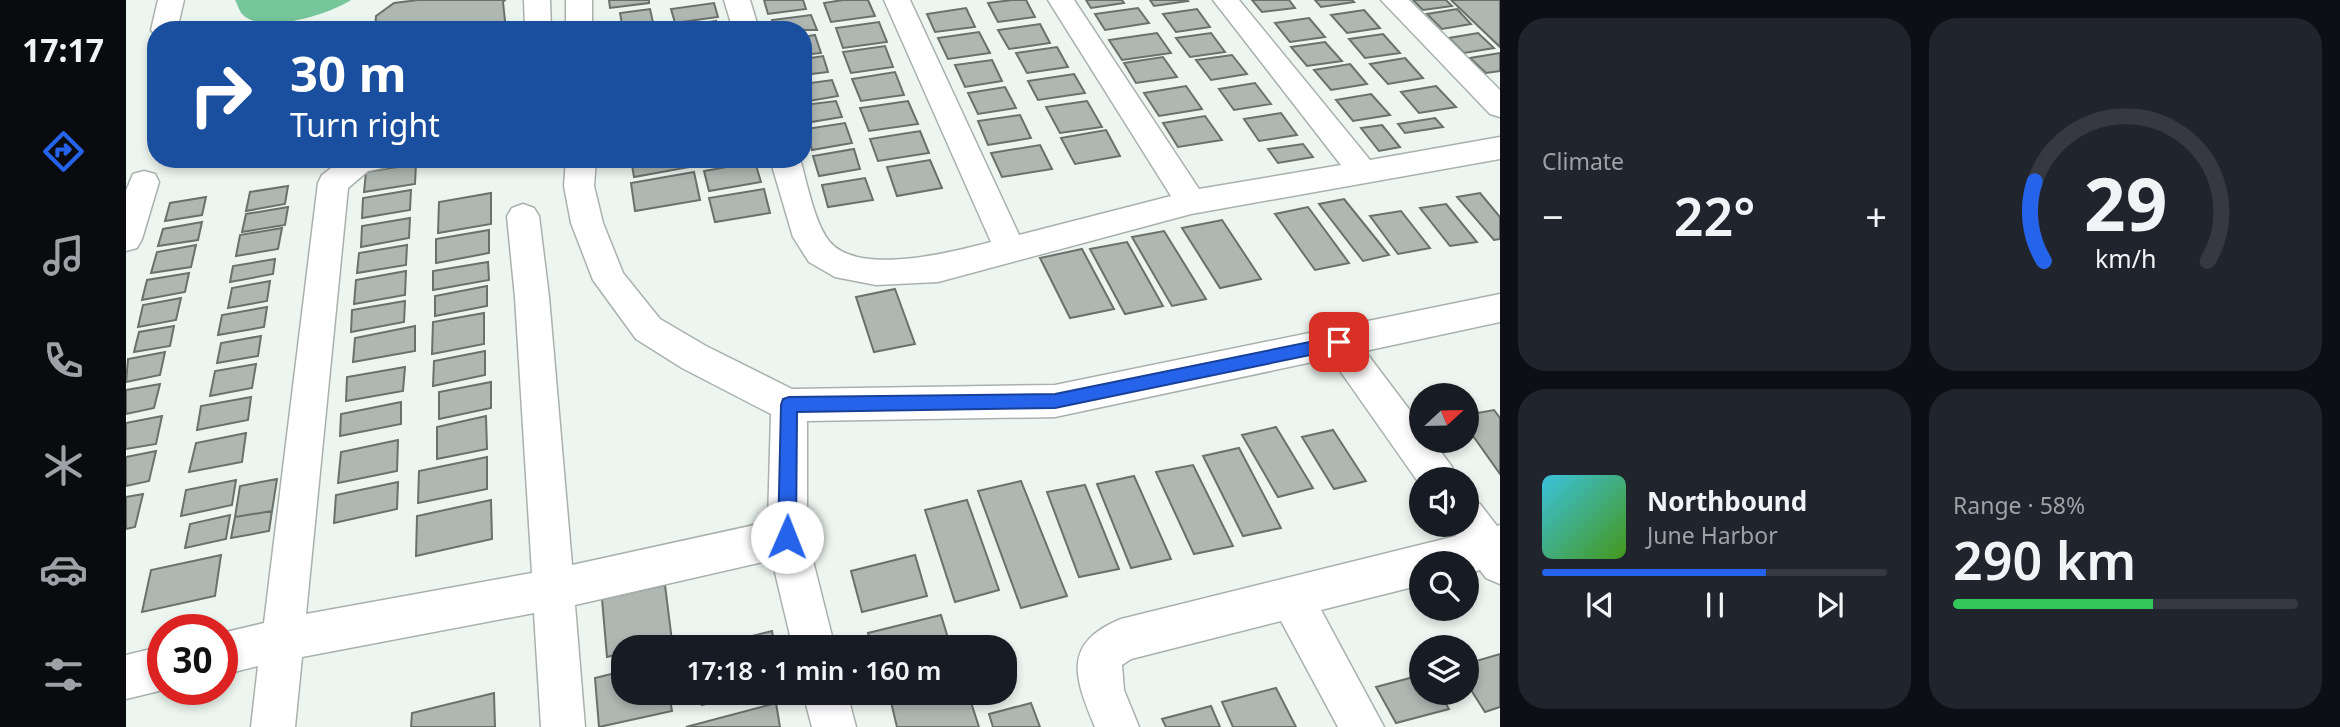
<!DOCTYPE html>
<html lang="en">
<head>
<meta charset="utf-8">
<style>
	:root { --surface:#171b24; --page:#20242c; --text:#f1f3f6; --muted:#9ea1a6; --line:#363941; --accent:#2563eb }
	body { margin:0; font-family:"Noto Sans",sans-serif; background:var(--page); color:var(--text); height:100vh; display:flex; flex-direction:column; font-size:26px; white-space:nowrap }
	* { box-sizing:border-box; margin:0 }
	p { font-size:23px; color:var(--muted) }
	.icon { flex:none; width:38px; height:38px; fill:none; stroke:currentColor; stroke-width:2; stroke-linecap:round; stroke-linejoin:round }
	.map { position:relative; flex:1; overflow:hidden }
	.side { display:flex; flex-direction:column; gap:18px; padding:18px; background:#0d0f14; width:840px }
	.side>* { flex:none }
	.banner { position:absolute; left:21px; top:21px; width:665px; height:147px; border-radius:28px; box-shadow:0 4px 10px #0003; background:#1a4fa0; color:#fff; overflow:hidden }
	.needle { width:46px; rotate:68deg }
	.buttons { position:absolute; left:1283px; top:383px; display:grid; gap:14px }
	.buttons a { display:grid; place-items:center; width:70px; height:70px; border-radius:50%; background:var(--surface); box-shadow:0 4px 10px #0003; font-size:35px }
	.speed { position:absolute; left:21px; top:614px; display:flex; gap:14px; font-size:35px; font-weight:700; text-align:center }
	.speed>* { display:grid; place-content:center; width:91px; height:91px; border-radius:50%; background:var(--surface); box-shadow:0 4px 10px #0003; line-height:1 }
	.speed .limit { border:10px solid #d22; background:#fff; color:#111 }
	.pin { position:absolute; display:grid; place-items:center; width:60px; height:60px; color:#fff; margin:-30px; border-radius:14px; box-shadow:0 4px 10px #0006 }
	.me { position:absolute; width:77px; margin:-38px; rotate:1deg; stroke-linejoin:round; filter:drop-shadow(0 0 5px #0008) }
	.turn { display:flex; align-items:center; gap:24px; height:147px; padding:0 28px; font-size:32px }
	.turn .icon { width:91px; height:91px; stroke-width:2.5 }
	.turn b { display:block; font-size:49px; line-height:60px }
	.big { font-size:52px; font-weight:600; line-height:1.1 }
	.side .card { flex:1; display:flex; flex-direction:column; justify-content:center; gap:10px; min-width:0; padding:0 24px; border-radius:28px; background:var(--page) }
	.side .dial { align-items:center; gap:0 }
	.dial svg { height:182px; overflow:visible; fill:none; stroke:var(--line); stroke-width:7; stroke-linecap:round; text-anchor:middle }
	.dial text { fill:var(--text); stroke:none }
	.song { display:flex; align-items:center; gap:21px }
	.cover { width:84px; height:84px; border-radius:10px; background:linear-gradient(135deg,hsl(190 70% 55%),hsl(100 70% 35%)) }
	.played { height:7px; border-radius:4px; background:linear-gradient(90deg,var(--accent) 65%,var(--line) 65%) }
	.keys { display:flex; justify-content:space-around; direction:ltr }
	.heat { display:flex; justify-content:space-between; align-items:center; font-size:38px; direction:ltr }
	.charge { height:10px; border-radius:5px; background:linear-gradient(90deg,#34c759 58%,var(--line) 0) }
	.side .tiles { flex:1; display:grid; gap:18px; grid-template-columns:repeat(2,1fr) }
	.trip { position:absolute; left:485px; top:635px; width:406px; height:70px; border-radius:28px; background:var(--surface); box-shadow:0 4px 10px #0003; font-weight:600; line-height:70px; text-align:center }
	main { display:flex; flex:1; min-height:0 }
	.dock { display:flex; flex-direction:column; width:126px; justify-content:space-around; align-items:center; background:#090b0e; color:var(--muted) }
	.dock .icon { width:49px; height:49px }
	.dock .on { color:var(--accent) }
	.dock b { font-size:32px; color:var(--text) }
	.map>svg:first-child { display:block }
	.water { fill:#77c59a }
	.building { fill:#afb7b2; stroke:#6a716d; stroke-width:2 }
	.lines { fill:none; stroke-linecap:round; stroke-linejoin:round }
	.street-casing { stroke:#a9b1ac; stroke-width:3 }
	.street { fill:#fff; fill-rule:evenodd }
	.route { fill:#2563eb; stroke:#184099; stroke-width:2 }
</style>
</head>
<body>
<main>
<nav class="dock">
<b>17:17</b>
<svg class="icon on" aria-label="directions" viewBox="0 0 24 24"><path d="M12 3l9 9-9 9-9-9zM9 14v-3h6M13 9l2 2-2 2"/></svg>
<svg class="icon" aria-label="music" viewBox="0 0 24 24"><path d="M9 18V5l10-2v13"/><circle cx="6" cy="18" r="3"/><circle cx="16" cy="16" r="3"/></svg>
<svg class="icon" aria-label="phone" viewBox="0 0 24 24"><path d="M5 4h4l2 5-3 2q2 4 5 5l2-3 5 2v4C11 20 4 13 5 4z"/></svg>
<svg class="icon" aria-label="climate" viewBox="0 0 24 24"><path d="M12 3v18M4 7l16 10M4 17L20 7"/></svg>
<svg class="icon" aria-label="car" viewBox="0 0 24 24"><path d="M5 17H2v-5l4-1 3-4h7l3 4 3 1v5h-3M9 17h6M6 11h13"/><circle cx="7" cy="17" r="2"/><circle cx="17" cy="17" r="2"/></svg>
<svg class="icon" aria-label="filters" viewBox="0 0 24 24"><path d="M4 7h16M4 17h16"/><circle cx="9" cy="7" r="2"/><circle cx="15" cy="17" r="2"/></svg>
</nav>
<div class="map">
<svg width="1374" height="727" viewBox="0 0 1374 727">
	<rect width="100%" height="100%" fill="#ecf5ef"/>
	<path class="water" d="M109,0H225C204,14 138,35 117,15C113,11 112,5 109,0Z"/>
	<path class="building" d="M292,0H379L377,2L380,30H249L250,16L268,3Z
		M483,0H523V3L484,8Z
		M638,0H677L680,9L642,14Z
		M717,0H742L749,16L705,22L698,3Z
		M886,0H900L909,17L872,22L862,3Z
		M960,0H996L998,3L965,8Z
		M1024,0H1061L1062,1L1028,6Z
		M1126,0H1163L1169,8L1136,12Z
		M1189,0H1226L1228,2L1195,7Z
		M1287,0H1320L1326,6L1297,10Z
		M1325,0H1374V47Z
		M588,3L592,17L549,23L545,9Z
		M840,8L849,27L809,32L801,14Z
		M1012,8L1023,23L979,30L969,14Z
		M524,9L528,27L497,30L494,13Z
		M1071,9L1084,27L1050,32L1037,14Z
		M1331,9L1345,24L1316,29L1301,14Z
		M1238,10L1254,28L1221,33L1205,15Z
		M685,15L691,30H649L646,20Z
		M1183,18L1199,37L1164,42L1149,23Z
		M590,21L592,30H551L550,27Z
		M753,22L761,42L717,48L710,28Z
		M914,24L924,43L883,49L872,30Z
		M853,32L864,53L822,59L812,38Z
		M1031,33L1045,53L996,60L983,40Z
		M1085,33L1099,52L1064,57L1050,38Z
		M1352,33L1368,48L1338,53L1323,38Z
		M1257,34L1274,53L1239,58L1223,39Z
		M689,35L695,53L677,55V37Z
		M1199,42L1216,61L1181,66L1165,47Z
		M759,46L767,67L725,73L717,52Z
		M931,47L942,67L901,73L890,53Z
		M1374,53V71L1360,73L1344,58Z
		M1106,55L1121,74L1085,80L1070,60Z
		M697,56L702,72L677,75V59Z
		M1037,57L1051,77L1010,83L998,63Z
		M1279,58L1297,78L1262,84L1244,64Z
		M866,60L876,81L839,87L829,65Z
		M1224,64L1241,84L1205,90L1188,70Z
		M769,72L778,95L735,101L726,79Z
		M948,74L959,93L912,100L902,81Z
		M706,80L712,96L677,102V84Z
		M1129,83L1145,104L1108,110L1093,89Z
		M1060,86L1076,109L1033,116L1018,93Z
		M1310,86L1330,107L1293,113L1275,92Z
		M879,87L890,108L852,114L842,93Z
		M1245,94L1264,115L1227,121L1210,100Z
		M710,101L716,117L679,123L677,105Z
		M782,101L792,124L743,131L734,108Z
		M961,101L976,127L934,133L920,107Z
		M1155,113L1171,135L1133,141L1118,119Z
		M894,115L905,138L862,145L852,121Z
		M1079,116L1096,140L1052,147L1037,123Z
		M1309,118L1317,127L1279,133L1272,124Z
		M719,123L726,143L686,150L680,129Z
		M1256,125L1274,147L1253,151L1235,128Z
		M980,130L994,156L949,164L935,138Z
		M794,131L803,153L752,161L744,139Z
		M1177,144L1187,157L1152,163L1142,149Z
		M914,145L926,169L876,177L865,153Z
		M728,149L734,169L693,176L687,156Z
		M505,159H567L569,166L508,177Z
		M804,160L816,188L771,196L761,167Z
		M629,162L635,182L583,191L578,171Z
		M290,164L289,184L238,192L240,172Z
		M568,172L574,200L509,211L505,183Z
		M739,178L747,200L702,207L696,185Z
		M162,186L159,204L120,211L124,192Z
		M638,189L644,213L589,222L583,198Z
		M285,190L284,210L236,218L237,198Z
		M365,193V224L312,233L313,202Z
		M1354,193L1374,217V239L1368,240L1331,197Z
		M80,197L76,215L39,221L44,203Z
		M1218,199L1263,255L1237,261L1193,204Z
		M1320,204L1351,242L1324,246L1294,208Z
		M162,207L159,225L116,232L120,214Z
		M1182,207L1223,263L1189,270L1149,214Z
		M1275,211L1304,248L1272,254L1244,216Z
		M284,218L283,238L235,247L236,226Z
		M1096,220L1135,279L1094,288L1056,228Z
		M76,222L72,240L32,246L37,229Z
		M156,228L152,249L110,256L114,235Z
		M363,230V253L310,263V239Z
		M1038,231L1080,299L1046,306L1006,237Z
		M1001,242L1037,306L999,314L964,249Z
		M70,245L65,267L25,273L31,252Z
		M281,245L280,265L231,273L233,253Z
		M956,249L988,309L944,318L914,258Z
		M149,259L147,274L104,282L107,266Z
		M362,262L363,280L307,290V271Z
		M280,271L279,295L228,304L230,280Z
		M63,273L59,292L16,300L21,280Z
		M144,281L141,301L102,308L106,288Z
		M361,286V306L309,316V296Z
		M769,289L789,344L748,352L730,297Z
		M55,298L50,320L12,327L17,305Z
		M279,301L278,322L225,332L226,310Z
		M141,307L138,327L92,335L96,315Z
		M358,313V344L306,354L307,322Z
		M48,326L44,346L8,352L13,332Z
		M289,326V351L227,362L229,338Z
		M135,336L132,356L91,363L95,343Z
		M359,351V375L307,386L308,361Z
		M39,352L34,375L0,382L2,359Z
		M130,364L126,388L84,396L89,371Z
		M279,367L277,391L220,401L221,377Z
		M365,382V408L313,419V392Z
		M34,384L28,408L0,414V390Z
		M125,397L122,420L71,430L75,406Z
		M275,402V424L214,436L215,414Z
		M1368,410L1374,418V474L1340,426V415Z
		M36,416L30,444L0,449V423Z
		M360,416L361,449L311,459V427Z
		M1150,427L1187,488L1152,497L1116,435Z
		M1207,430L1240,481L1208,489L1176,437Z
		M120,433L116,462L63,472L70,443Z
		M272,440L271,471L212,483L215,452Z
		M1113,448L1155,528L1117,536L1077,456Z
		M30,451L23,481L0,486V457Z
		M361,457V489L292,503L293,471Z
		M1067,465L1107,546L1068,554L1030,472Z
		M1008,476L1045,559L1005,568L971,484Z
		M151,479L146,511L109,517L114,486Z
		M110,480L106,505L55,516L60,490Z
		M895,481L941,596L895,608L852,491Z
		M272,482L271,509L208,523L210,495Z
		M959,485L993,569L953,577L921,492Z
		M17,494L9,527L0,529V497Z
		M365,500L366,539L290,556L291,516Z
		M841,500L873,590L829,602L799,510Z
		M146,511L143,531L105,538L109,517Z
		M104,515L100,539L59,548L64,524Z
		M95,555L89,596L16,612L25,570Z
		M789,555L801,596L736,612L725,571Z
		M539,585L546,641L521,648H497V653L481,657L476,599Z
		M815,615L825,648H746L742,633Z
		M646,631L649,648H578Z
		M1374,654V707L1359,712L1340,682V664Z
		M497,671V693H543L546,711L473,727L469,678Z
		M1295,675V693H1314L1323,709L1270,723L1250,687Z
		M1150,688L1170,727H1107L1096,702Z
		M368,693L369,727H285L286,713Z
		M574,693H622L576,705Z
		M784,693H842L853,727H771L764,698Z
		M650,703L654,727H560Z
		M905,703L914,727H867L863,714Z
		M1085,706L1094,727H1040L1036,719Z"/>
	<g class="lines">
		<g class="street-casing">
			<path id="street" d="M32,0H58L51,30H30V36L25,30Z
				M398,0H424L425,30H399Z
				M440,0H466V30H440Z
				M598,0H624L633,30H607Z
				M758,0H784L893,235L1045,196L922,0H948L1073,189L1215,165L1087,0H1113L1244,160L1374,137V159L1065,214L812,282L750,285L709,277L683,262L667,237L644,159H674C681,182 688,222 703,241C732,277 827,252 865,242Z
				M1255,0H1283L1374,90V117L1364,114Z
				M217,159H266L261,167L242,171L222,188L180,614L406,573L389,297L381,216L386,208L397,204L408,208L413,216L423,297L446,565L642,522L645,414L556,368L510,339L467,280L445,223L438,186L440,159H470L468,186L477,223L497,273L534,319L580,346L666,389L929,385L1374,294V322L1239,351L1295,425V441H1307L1326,467L1332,480H1295V486L1205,358L929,417L681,421V537L709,648H667L646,560L449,605L459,727H415L408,613L176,657L169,727H125L132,666L96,675V633L138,623L192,183L196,175Z
				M18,171L29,174L33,182L16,239L11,248L0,251V191L7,174Z
				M1340,498L1354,504L1371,526L1374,525V584L1360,578L1354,570L1340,574V564H1295V585L1195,610L1258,727H1212L1155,621L1005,659L996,665L998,690L1013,727H969C948,677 936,643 995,619L1330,536L1324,525H1340Z
				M37,646V690L0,699V655Z
				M677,693H721L730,727H686Z"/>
		</g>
		<use href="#street" class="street"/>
	</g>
	<path class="route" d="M1213,336L1219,338L1221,342L1219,347L1213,349L929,408L671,412L670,537L667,543L661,545L655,543L652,537L655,405L657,399L663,397L929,394Z"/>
</svg>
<div class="buttons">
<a><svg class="needle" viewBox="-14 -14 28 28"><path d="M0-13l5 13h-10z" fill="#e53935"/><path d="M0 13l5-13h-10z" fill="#9ea1a6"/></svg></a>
<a><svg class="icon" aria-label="sound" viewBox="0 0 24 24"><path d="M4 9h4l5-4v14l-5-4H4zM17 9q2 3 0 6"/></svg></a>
<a><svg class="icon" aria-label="search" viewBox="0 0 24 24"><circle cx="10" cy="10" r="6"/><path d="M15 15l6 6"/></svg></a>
<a><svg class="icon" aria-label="layers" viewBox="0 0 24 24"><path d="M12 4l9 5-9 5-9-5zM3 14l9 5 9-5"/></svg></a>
</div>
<div class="speed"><div class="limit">30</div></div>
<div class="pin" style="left:1213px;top:342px;background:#d93025"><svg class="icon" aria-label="arrive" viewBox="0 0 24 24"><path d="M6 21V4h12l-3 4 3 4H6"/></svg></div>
<svg class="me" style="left:661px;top:537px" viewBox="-20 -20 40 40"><circle r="19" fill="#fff"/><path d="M0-13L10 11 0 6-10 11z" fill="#2563eb"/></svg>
<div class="trip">17:18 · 1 min · 160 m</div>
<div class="banner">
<div class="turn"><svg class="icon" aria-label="right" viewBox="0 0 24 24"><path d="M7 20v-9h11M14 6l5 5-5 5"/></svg><div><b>30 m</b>Turn right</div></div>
</div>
</div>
<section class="side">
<div class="tiles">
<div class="card"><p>Climate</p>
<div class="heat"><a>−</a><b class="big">22°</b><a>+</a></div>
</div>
<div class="card dial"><svg viewBox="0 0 100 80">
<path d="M14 69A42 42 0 1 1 86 69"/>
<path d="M14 69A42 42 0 0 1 10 34" stroke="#2563eb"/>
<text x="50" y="56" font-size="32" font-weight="700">29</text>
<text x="50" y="72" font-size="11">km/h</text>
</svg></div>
<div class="card">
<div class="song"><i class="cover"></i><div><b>Northbound</b><p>June Harbor</p></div></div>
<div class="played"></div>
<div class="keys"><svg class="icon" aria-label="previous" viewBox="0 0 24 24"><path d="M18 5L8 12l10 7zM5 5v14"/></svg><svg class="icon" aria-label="pause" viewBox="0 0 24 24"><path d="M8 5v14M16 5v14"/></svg><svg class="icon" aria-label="next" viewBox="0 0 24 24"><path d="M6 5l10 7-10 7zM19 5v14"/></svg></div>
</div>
<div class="card"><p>Range · 58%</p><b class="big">290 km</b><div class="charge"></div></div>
</div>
</section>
</main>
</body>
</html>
